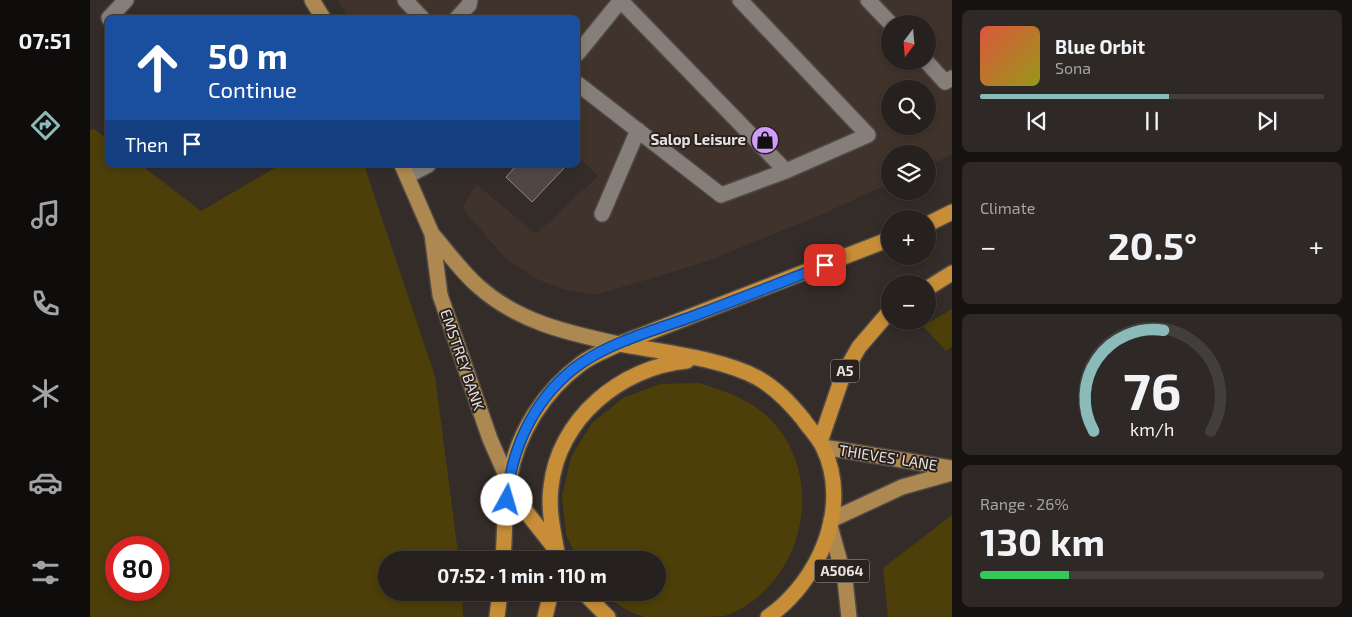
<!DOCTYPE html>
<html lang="en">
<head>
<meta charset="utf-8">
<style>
	:root { --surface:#26211e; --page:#2e2927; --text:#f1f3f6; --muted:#a4a3a4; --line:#423e3c; --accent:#8bbbb9 }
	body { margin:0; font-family:"Exo 2",sans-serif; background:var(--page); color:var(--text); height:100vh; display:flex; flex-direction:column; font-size:19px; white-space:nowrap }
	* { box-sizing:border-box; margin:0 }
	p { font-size:16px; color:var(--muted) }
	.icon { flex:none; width:28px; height:28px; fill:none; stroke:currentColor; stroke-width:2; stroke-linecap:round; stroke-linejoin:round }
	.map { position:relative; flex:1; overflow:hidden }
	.details { display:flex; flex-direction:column; gap:10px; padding:10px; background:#151210; width:400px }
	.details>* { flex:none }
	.hud { position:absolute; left:15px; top:15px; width:475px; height:152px; border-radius:8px; box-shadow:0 2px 8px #0003,0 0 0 1px var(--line); background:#1a4fa0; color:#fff; overflow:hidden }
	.needle { width:32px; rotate:196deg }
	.fabs { position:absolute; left:791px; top:15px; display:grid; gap:10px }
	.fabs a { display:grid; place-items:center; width:55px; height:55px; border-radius:50%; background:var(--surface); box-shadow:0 2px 8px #0003,0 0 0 1px var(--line); font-size:25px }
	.speed { position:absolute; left:15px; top:536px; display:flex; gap:10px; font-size:25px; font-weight:700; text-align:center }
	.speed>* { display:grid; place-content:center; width:65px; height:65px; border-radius:50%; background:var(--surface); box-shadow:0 2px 8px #0003,0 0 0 1px var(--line); line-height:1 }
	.speed .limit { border:8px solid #d22; background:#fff; color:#111 }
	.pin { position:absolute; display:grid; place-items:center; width:42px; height:42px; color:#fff; margin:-21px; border-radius:10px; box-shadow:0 2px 8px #0006 }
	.me { position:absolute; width:55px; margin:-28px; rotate:6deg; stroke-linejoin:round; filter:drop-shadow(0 0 4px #0008) }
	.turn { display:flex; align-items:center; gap:18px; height:105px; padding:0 20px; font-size:22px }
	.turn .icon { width:65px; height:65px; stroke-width:2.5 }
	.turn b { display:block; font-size:35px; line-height:42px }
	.then { display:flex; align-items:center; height:48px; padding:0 20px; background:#0003; gap:10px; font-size:19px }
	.big { font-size:38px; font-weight:700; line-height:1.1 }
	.details .tile { flex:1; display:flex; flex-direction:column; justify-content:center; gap:8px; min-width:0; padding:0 18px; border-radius:8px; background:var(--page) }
	.details .dial { align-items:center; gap:0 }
	.dial svg { height:130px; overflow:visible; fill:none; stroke:var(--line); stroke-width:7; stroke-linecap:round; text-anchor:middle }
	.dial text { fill:var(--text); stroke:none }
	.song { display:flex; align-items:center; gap:15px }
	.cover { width:60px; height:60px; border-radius:8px; background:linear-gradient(135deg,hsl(10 70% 55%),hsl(60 70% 35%)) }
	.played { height:5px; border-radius:2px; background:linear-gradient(90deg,var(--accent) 55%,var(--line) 55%) }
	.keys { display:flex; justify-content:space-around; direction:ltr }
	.heat { display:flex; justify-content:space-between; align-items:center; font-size:28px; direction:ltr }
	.charge { height:8px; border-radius:4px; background:linear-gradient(90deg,#34c759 26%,var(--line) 0) }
	.trip { position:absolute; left:288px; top:551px; width:288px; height:50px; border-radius:25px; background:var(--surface); box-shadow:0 2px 8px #0003,0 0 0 1px var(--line); font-weight:700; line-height:50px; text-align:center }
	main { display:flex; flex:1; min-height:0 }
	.dock { display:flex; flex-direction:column; width:90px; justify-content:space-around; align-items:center; background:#0f0d0c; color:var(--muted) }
	.dock .icon { width:35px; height:35px }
	.dock .active { color:var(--accent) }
	.dock b { font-size:22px; color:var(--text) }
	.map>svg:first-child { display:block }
	.built { fill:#40332b; fill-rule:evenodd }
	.green { fill:#4c3f09; fill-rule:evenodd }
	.building { fill:#504745; stroke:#928885 }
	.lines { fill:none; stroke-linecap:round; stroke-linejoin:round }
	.minor-casing { stroke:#504a47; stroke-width:18 }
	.major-casing { stroke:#504a47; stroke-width:18 }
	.highway-casing { stroke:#504a47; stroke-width:18 }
	.minor { stroke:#867e79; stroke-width:15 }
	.major { stroke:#ae8851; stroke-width:15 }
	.highway { stroke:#c88e37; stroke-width:15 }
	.route-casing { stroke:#114b97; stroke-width:12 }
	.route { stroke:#1a73e8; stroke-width:9 }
	.labels { text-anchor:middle; stroke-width:4; stroke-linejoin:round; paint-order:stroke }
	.shield { fill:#29221e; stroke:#aea8a5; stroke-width:1 }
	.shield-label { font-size:14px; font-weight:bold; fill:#e7e2df }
	.poi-label { font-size:15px; font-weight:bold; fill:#e7e2df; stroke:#29221e; text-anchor:end }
	.street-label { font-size:15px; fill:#e7e2df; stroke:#29221e }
</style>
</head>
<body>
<main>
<nav class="dock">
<b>07:51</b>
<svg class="icon active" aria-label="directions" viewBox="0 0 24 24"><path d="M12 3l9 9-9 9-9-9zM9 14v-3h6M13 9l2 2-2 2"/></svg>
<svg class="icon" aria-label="music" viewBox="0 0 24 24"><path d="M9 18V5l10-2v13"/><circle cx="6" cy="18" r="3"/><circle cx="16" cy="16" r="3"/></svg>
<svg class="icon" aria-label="phone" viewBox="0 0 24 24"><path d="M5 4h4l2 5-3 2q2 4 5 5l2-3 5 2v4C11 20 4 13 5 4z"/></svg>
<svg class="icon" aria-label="climate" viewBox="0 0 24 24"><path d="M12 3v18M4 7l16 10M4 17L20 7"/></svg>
<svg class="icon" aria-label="car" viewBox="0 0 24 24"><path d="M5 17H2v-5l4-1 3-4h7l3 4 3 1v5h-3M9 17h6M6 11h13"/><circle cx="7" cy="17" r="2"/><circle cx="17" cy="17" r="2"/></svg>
<svg class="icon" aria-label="filters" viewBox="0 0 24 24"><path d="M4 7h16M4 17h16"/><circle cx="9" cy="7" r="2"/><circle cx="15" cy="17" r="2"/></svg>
</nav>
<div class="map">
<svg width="862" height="617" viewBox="0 0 862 617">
	<rect width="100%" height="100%" fill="#332c28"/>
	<path class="built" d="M247,0H862V154L838,166V154H800V183L733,214L618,261L506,295L475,290L449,280L416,259L372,208L386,184L446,234L508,176L488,156V18L258,17ZM800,24H838V61H800ZM800,89H838V126H800Z"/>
	<path class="green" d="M4,129L17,139L18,165H51L111,211L190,165H274L345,376L369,560H296V592L372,593L373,617H0V130ZM26,548H69V590H26Z
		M862,309V347L856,351L833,326Z
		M610,383C636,392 660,399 680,419C739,479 713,587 635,616C621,617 600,617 586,617C576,617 565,617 556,617C542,615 523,602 514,593L566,592V560H488L476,535L472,496L481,457L502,423L533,398L570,384Z
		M862,515V617H798L793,568Z"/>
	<path class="building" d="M427,165H477L442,202L416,177Z"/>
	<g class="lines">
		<g class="minor-casing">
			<path id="minor" d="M315,0L332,18
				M778,0L801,24
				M531,1L696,171
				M19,18L36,0
				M367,18L379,5L380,0
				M488,53L531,0
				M836,61L855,82L862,78
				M488,84L631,195L696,171L778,135L650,0
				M317,176L338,165
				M512,214L548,130"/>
		</g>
		<g class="major-casing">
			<path id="major" d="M222,0L233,18
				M312,165L342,234L350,295L400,439L418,480
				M342,234C357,251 371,271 388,286C428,322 478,333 529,344
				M733,447L862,468
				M741,520L812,487L862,473
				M740,526L755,580L759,617"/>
		</g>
		<g class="highway-casing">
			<path id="highway" d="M838,224L862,212
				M838,288L862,273
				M529,344C571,352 631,358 668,378C687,389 700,403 713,419C719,428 728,437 733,447C762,507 729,581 678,617
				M730,442L753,375L769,347L800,311
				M418,480L434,509L467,551
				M467,552C463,530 458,509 461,487C468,419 531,367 597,361
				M413,560C415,534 414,506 419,480C427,433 454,391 492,363C503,355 517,350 529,344L800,239
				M493,592L518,617
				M407,617L410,592
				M455,617L461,592"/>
		</g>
		<use href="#minor" class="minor"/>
		<use href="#major" class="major"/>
		<use href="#highway" class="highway"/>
	</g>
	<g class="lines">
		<g class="route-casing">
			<path id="route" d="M417,500C421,446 447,393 493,362C525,341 565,330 601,317C646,300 691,283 735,265"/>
		</g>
		<use href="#route" class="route"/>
	</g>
	<defs>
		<g id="shop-disc" transform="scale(1.4375)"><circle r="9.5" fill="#d39cfc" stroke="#29221e"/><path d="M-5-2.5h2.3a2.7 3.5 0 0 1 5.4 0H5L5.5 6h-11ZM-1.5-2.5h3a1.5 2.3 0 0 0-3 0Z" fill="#111"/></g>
	</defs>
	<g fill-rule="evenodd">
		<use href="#shop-disc" x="675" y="140"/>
	</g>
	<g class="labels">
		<g class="shield">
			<rect x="741" y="359.5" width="28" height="23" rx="4"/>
			<rect x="724.5" y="559.5" width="55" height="23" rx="4"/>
		</g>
		<g class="shield-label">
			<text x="755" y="376">A5</text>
			<text x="752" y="576">A5064</text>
		</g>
		<g class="poi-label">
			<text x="656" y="145">Salop Leisure</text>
		</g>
		<g class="street-label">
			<text transform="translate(372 360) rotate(71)" y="5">EMSTREY BANK</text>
			<text transform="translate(798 458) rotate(9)" y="5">THIEVES' LANE</text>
		</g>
	</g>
</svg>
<div class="fabs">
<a><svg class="needle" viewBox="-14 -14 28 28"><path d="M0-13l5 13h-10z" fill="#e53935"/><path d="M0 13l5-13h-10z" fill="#a4a3a4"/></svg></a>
<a><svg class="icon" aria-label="search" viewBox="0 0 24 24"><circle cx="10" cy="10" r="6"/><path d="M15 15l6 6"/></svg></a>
<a><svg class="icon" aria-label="layers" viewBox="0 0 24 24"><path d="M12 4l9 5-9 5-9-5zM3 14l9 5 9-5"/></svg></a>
<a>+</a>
<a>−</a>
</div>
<div class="speed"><div class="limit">80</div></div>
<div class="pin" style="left:735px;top:265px;background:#d93025"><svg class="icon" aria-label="arrive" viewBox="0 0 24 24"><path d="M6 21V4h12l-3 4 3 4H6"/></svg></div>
<svg class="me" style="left:417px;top:500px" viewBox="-20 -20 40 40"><circle r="19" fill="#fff"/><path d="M0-13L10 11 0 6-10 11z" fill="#1a73e8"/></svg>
<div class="trip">07:52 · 1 min · 110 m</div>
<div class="hud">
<div class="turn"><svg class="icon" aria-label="ahead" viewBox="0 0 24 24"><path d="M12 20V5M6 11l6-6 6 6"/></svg><div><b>50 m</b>Continue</div></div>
<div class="then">Then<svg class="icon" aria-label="arrive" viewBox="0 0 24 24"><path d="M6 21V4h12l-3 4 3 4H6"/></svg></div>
</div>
</div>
<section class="details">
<div class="tile">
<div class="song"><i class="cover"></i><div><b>Blue Orbit</b><p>Sona</p></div></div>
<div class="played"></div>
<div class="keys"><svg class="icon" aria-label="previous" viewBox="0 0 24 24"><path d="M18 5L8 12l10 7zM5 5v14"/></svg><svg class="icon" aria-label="pause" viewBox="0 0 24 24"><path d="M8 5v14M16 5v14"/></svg><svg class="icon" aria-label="next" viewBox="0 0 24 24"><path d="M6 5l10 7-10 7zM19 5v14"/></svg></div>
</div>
<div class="tile"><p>Climate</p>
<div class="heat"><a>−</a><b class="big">20.5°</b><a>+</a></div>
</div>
<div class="tile dial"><svg viewBox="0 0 100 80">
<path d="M14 69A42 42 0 1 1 86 69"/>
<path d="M14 69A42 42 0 0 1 57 7" stroke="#8bbbb9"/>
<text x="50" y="56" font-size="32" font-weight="700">76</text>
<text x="50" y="72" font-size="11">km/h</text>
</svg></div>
<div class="tile"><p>Range · 26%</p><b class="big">130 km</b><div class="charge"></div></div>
</section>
</main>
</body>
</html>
